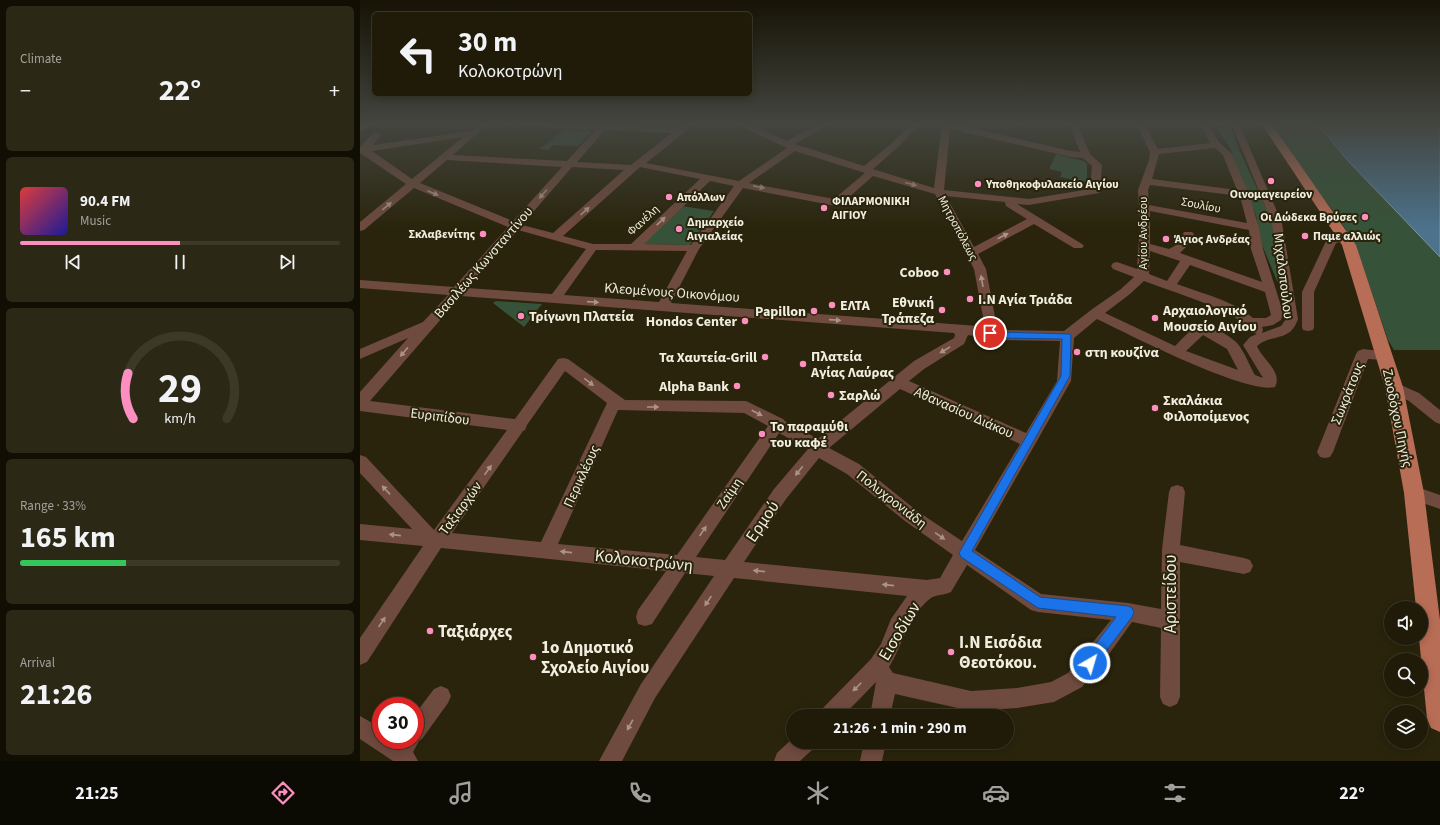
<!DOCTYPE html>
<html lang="en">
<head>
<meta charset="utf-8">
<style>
	:root { --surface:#1f1b08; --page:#2c2816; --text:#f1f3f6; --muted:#a1a19c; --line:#3c3929; --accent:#fd8ec0 }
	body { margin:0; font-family:"Source Sans 3",sans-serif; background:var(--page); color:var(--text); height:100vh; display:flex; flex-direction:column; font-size:15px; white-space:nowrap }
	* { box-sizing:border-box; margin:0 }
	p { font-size:13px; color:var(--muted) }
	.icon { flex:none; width:22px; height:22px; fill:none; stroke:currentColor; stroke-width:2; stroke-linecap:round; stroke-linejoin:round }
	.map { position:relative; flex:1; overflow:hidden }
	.drawer { display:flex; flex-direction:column; gap:6px; padding:6px; background:#110f04; width:360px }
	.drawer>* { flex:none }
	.hud { position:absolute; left:12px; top:12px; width:380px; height:84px; border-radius:6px; box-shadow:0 2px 10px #0003,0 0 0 1px var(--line); background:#1f1b08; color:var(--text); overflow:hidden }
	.controls { position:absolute; left:1024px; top:601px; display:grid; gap:8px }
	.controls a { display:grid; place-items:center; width:44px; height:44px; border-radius:50%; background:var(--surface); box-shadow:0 2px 10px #0003,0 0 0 1px var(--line); font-size:20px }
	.speed { position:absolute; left:12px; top:697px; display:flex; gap:8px; font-size:20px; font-weight:700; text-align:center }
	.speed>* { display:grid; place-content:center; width:52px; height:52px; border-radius:50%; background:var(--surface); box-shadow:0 2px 10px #0003,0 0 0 1px var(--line); line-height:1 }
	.speed .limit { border:6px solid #d22; background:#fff; color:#111 }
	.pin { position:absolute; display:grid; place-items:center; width:34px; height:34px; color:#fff; margin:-17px; border:2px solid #fff; border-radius:50%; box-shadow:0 1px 4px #0007 }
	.me { position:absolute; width:44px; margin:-22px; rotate:38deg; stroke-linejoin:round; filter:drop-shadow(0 0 3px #0008) }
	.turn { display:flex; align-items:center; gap:14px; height:84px; padding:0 20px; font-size:18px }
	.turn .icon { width:52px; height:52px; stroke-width:2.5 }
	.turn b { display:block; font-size:28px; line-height:34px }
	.big { font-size:30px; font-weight:700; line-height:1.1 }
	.drawer .tile { flex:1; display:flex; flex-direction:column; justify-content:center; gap:6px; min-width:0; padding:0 14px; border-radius:6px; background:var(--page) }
	.drawer .dial { align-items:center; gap:0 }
	.dial svg { height:104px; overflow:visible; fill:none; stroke:var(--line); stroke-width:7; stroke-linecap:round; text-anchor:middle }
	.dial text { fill:var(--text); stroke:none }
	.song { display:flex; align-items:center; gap:12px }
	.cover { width:48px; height:48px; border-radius:6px; background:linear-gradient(135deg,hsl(0 70% 55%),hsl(240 70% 35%)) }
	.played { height:4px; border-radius:2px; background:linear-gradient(90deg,var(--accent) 50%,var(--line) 50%) }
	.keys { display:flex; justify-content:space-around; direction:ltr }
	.heat { display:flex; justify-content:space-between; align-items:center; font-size:22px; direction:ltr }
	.charge { height:6px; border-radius:3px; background:linear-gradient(90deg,#34c759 33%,var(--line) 0) }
	.trip { position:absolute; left:426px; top:709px; width:228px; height:40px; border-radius:20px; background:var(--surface); box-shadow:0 2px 10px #0003,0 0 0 1px var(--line); font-weight:700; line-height:40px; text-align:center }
	.tab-bar { display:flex; height:64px; justify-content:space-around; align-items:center; background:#0c0b03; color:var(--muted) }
	.tab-bar .icon { width:28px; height:28px }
	.tab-bar .current { color:var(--accent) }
	.tab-bar b { font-size:18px; color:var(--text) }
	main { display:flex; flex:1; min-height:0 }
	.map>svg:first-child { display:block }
	.green { fill:#365339 }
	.water { fill:#4c728c; stroke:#7e97a5 }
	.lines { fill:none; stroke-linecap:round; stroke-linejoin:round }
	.minor { fill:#6f4a3e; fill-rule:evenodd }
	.major { fill:#b86d56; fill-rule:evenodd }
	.oneway { fill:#aa9487 }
	.route { fill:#1a73e8; stroke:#114b97 }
	.poi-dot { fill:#fd8ec0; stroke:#29240b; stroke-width:1.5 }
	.labels { text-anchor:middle; stroke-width:4; stroke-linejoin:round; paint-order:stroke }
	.far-poi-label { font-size:12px; font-weight:bold; fill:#f1eee0; stroke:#29240b; text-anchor:start }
	.far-street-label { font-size:12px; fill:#f1eee0; stroke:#29240b }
	.street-label { font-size:14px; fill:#f1eee0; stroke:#29240b }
	.poi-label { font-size:14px; font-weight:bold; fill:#f1eee0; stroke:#29240b; text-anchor:start }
	.near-street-label { font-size:17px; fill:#f1eee0; stroke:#29240b }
	.near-poi-label { font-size:17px; font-weight:bold; fill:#f1eee0; stroke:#29240b; text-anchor:start }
</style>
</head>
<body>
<main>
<section class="drawer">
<div class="tile"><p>Climate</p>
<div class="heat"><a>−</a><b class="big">22°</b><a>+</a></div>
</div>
<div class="tile">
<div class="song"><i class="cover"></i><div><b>90.4 FM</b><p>Music</p></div></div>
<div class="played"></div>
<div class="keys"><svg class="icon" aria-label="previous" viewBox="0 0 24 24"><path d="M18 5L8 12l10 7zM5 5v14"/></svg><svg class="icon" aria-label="pause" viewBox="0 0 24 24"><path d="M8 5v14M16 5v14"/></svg><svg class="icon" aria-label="next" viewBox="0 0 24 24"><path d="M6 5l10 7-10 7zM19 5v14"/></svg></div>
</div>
<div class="tile dial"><svg viewBox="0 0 100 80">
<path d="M14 69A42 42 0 1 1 86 69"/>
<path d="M14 69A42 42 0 0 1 10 34" stroke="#fd8ec0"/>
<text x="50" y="56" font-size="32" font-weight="700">29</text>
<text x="50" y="72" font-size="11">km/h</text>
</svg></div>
<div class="tile"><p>Range · 33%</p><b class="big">165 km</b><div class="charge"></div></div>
<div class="tile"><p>Arrival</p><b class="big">21:26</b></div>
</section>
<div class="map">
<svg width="1080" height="761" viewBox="0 0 1080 761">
	<rect width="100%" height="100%" fill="#29240b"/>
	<path class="green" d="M854,123H870L878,147L913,223L924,282L917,281L902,245L896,216L870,148Z
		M912,123H955L989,162L1080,257V350H1034L1028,340L996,247C983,223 967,203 951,181C937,162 925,142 912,123Z
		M205,130L232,131L218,146L193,145L188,150L179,149Z
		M696,154L724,161L727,164V182L700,177L702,172L689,169Z
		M322,206L354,211L330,245L283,244Z
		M136,301L182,304L164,327L133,303Z"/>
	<path class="water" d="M956,123H1080V257L989,162Z"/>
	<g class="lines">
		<path class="minor" d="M120,123H129L93,155L207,161L235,130L165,126L162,125L161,123L239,125L242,123H250L249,125L318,128L326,123H335L334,125L286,163L379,181L427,148L378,125L377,123H387L427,141L459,123H469L468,125L435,144L504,166L531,144L552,123H561L537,148L513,169L574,188L582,123H590L711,151L720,152L709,123H717L730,154L742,165L740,191L739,193L669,205L657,204L722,244L724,246L722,248H714L674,224L618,254L626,269L635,317L631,329L638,330L704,331L731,310L761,289L774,277L753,269L751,266L753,263L757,262L777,269L780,225L778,190L789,160L790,152L776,123H784L798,149L850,143L840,123H848L858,141L872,154L889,194L899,228L903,249L923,312L921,320L913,325L902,327L903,330L902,333L921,326L926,319L912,223L871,123H879L922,223L938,319C930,343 912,333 897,346C902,359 923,372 915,387C887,395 768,334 737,319L714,338L711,381L615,550L681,594L768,603L801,609L802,549L809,492L811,487L817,485L823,487L825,492L820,545L884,558L890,560L893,566L890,572L884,574L820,562V697L817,704L810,707L803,704L800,697L801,628L772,622L744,661L722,687L694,702L657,708L611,711L535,694L530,716H510L516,682L483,716H459L462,709L511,659L521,644L531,619L547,596L374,578L295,698L262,761H239L281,684L354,576L325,573L292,624L285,626L278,624L276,617L278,610L306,571L81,548L7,662L0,665V638L63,546L0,540V524L52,529L0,473V455L6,457L74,530L147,430L0,411V392L48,338L0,359V349L63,322L88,295L0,288V280L94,287L148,227L54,188L4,230L0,231V222L46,184L0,153V147L13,133L16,132L21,135L13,145L111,131ZM590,129L711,157L723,158L732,166L730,189L669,199L584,190ZM245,130L312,133L271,165L217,162ZM103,137L52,179L12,151ZM855,148L863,155L877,190L792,179L799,154ZM435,151L505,173L474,199L389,183ZM87,160L202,167L153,221L60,183ZM212,167L264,170L193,233L162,225ZM280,167L340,179L271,244H233L203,236ZM513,176L575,194L614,269L623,317L618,326L311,303L339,249L383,188L476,206L480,205ZM350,181L374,186L331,245L284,244ZM790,185L880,196L887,223L789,205L788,190ZM586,196L645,202L646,206L667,219L614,247ZM790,211L889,230L891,249L902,282L820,253L827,246L834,234L832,232H824L818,244L809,249L790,244ZM158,230L226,249L192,294L107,288ZM236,250L327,251L299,302L204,295ZM790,251L820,261L807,281L789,274ZM830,265L905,292L911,315L906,318H893C875,301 840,293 817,284ZM784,281C813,292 843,301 870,314C880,319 886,331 897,334L890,337L883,345L903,378L895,375C889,365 884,350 876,342C868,334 847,323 836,327C829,331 821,340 815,346L745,313L770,294ZM101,296L594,333L595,335L594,338L554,361L458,439L425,421L423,419L386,401L265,400L208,359L203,358L198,359L155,419L10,401ZM608,335L638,340L700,341L697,381L666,433L549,381L564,369L604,344ZM843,335L867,349L878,370L826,351ZM205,371L247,403L181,542L92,533L163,431L165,430L167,425ZM540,389L660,444L602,541L557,511L499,464L469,448ZM258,410L384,413L408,426L317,555L198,544ZM419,433L448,449L414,489L365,560L336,557ZM459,458L487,474L545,521L593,555L580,578L567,580L384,562L426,499ZM607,565L671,610L678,612L751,620L708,673L691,682L657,688L611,691L533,673L529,667C543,645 548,615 571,598C575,595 585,595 591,592Z
			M985,235L991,238L989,240L976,243L954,292V327L953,330L948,331L943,330L942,327V292L967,239Z
			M1003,349L1029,352L1031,355L1029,358L1024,360L1008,359L973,452L970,457L965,458L960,457L957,452L996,354L998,351Z
			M1034,382L1059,393L1080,410V424L1075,422L1049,401L1029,391L1027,387L1029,383Z
			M1054,486L1080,495V509L1048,498L1046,493L1048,488Z
			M81,686L88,689L91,696L88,703L62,739L59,741L53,752L58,761H33L0,739V716L21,728V740H55V714L74,689Z
			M433,738V742H455L452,750L440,761H414L417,753Z
			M504,742H526L522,761H500Z"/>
		<path class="major" d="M2,123H14L0,131V124Z
			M901,123H911L996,245L1043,387L1064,493L1080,620V732L1071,728L1067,719L1059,638H1061V608H1056L1044,493L1025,387L982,245Z"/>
	</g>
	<defs><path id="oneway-solid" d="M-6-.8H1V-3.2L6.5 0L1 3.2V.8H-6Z"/></defs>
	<g class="oneway">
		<use href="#oneway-solid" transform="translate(551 184) rotate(15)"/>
		<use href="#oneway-solid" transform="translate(399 187) rotate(11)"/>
		<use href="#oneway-solid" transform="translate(73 193) rotate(23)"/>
		<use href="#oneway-solid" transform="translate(183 194) rotate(131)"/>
		<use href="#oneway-solid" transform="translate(27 206) rotate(-40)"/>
		<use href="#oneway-solid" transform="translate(225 211) rotate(-42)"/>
		<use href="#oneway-solid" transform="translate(301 221) rotate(-43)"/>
		<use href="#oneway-solid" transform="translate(643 236) rotate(-27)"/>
		<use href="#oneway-solid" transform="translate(622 281) rotate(-100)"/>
		<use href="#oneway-solid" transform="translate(233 302) rotate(4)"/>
		<use href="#oneway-solid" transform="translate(475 320) rotate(4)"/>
		<use href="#oneway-solid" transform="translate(585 350) rotate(149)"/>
		<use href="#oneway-solid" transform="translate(44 352) rotate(131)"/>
		<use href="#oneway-solid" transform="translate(229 382) rotate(37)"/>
		<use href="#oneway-solid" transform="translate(293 407)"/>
		<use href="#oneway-solid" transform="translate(397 413) rotate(27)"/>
		<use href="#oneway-solid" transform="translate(128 470) rotate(-54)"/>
		<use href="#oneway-solid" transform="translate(439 471) rotate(129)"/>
		<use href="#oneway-solid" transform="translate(26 490) rotate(-133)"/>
		<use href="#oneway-solid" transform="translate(343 531) rotate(-56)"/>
		<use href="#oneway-solid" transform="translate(35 535) rotate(-174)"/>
		<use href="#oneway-solid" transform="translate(580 536) rotate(34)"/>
		<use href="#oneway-solid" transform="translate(206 552) rotate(-174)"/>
		<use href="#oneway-solid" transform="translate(399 571) rotate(-174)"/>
		<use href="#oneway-solid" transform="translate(528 585) rotate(-174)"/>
		<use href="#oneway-solid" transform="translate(348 601) rotate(124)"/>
		<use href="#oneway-solid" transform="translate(22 622) rotate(-56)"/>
		<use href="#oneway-solid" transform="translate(497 687) rotate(135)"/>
		<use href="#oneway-solid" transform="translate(270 725) rotate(119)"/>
	</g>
	<linearGradient id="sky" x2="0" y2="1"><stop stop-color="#171406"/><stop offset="0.54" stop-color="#43453f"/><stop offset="1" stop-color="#43453f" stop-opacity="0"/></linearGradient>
	<rect width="1080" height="229" fill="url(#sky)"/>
	<path class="route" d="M630,330L638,332L710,334L711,336L710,376L612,551L680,597L768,606L772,608L774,612L772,617L734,667L730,669L725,667L723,663L725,658L756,617L678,608L601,557L599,553L701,376L702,339L638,338L627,335L625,333L627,331Z"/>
	<g class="poi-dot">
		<circle cx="911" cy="181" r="4"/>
		<circle cx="618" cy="184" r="4"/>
		<circle cx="309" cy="197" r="4"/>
		<circle cx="464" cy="208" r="4"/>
		<circle cx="1005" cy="217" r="4"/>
		<circle cx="319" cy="229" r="4"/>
		<circle cx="123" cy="234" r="4"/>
		<circle cx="945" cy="236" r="4"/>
		<circle cx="806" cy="239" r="4"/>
		<circle cx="587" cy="272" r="4"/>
		<circle cx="610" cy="299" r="4"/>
		<circle cx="472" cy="305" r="4"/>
		<circle cx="582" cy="310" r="4"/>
		<circle cx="454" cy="311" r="4"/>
		<circle cx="161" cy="316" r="4"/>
		<circle cx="795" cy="318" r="4"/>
		<circle cx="385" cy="321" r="4"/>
		<circle cx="717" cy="352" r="4"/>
		<circle cx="405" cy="357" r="4"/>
		<circle cx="443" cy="364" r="4"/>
		<circle cx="377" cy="386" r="4"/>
		<circle cx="471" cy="395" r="4"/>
		<circle cx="795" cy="408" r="4"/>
		<circle cx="402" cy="434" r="4"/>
		<circle cx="70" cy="631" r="4"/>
		<circle cx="591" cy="652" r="4"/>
		<circle cx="173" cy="657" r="4"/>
	</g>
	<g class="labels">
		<g class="far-poi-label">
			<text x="626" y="188">Υποθηκοφυλακείο Αιγίου</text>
			<text x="911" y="198" text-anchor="middle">Οινομαγειρείον</text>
			<text x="317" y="201">Απόλλων</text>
			<text x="472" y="205">ΦΙΛΑΡΜΟΝΙΚΗ<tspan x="472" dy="14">ΑΙΓΙΟΥ</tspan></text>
			<text x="997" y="221" text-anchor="end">Οι Δώδεκα Βρύσες</text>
			<text x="327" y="226">Δημαρχείο<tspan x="327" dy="14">Αιγιαλείας</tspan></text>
			<text x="115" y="238" text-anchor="end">Σκλαβενίτης</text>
			<text x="953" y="240">Παμε αλλιώς</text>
			<text x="814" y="243">Άγιος Ανδρέας</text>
		</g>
		<g class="far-street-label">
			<text transform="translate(841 205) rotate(11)" y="4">Σουλίου</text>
			<text transform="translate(283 220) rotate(-43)" y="4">Φανέλη</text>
			<text transform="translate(598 228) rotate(62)" y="4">Μητροπόλεως</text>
			<text transform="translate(783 233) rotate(-90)" y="4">Αγίου Ανδρέου</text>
		</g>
		<g class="street-label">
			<text transform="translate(123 262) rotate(-49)" y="5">Βασιλέως Κωνσταντίνου</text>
			<text transform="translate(924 276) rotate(83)" y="5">Μιχαλοπούλου</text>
			<text transform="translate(312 292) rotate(4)" y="5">Κλεομένους Οικονόμου</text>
			<text transform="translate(987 393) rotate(-68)" y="5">Σωκράτους</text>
			<text transform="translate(604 412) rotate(24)" y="5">Αθανασίου Διάκου</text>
			<text transform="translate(80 416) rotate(7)" y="5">Ευριπίδου</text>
			<text transform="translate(1038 418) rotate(78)" y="5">Ζωοδόχου Πηγής</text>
			<text transform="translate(221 476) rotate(-65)" y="5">Περικλέους</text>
			<text transform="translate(369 493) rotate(-56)" y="5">Ζαϊμη</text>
			<text transform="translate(532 499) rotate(38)" y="5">Πολυχρονιάδη</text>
			<text transform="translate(100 508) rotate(-54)" y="5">Ταξιαρχών</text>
		</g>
		<g class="poi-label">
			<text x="579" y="277" text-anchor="end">Coboo</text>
			<text x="618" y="304">Ι.Ν Αγία Τριάδα</text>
			<text x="574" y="307" text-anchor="end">Εθνική<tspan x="574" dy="16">Τράπεζα</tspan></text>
			<text x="480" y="310">ΕΛΤΑ</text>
			<text x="803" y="315">Αρχαιολογικό<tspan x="803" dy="16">Μουσείο Αιγίου</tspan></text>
			<text x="446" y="316" text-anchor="end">Papillon</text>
			<text x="169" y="321">Τρίγωνη Πλατεία</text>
			<text x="377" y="326" text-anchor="end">Hondos Center</text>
			<text x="725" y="357">στη κουζίνα</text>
			<text x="451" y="361">Πλατεία<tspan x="451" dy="16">Αγίας Λαύρας</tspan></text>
			<text x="397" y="362" text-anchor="end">Τα Χαυτεία-Grill</text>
			<text x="369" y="391" text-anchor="end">Alpha Bank</text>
			<text x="479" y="400">Σαρλώ</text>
			<text x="803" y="405">Σκαλάκια<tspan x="803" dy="16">Φιλοποίμενος</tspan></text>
			<text x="410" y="431">Το παραμύθι<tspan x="410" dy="16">του καφέ</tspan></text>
		</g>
		<g class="near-street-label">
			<text transform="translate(402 521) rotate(-56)" y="6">Ερμού</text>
			<text transform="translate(284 560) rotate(6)" y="6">Κολοκοτρώνη</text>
			<text transform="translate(810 594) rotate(-90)" y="6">Αριστείδου</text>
			<text transform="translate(539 631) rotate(-59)" y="6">Εισοδίων</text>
		</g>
		<g class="near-poi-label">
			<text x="78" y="637">Ταξιάρχες</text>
			<text x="599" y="648">Ι.Ν Εισόδια<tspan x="599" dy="20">Θεοτόκου.</tspan></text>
			<text x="181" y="653">1o Δημοτικό<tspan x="181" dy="20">Σχολείο Αιγίου</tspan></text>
		</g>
	</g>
</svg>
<div class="controls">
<a><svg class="icon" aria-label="sound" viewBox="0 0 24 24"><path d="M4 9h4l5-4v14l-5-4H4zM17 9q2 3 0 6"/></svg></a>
<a><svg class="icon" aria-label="search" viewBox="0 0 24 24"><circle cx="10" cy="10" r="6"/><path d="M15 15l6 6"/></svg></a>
<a><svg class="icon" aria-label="layers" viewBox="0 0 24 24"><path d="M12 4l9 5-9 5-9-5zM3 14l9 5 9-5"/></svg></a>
</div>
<div class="speed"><div class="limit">30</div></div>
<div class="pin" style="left:630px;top:333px;background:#d93025"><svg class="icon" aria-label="arrive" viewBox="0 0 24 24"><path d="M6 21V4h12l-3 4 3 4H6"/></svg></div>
<svg class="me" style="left:730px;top:663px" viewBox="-20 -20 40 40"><circle r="17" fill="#1a73e8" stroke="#fff" stroke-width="3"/><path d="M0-11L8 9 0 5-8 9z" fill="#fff"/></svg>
<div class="trip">21:26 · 1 min · 290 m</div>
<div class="hud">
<div class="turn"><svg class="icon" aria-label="left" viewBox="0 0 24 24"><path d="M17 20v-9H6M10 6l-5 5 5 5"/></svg><div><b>30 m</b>Κολοκοτρώνη</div></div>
</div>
</div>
</main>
<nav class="tab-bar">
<b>21:25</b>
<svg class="icon current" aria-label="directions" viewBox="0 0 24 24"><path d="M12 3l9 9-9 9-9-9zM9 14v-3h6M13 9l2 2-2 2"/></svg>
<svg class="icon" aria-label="music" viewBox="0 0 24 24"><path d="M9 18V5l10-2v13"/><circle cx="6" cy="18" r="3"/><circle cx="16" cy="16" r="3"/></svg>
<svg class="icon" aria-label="phone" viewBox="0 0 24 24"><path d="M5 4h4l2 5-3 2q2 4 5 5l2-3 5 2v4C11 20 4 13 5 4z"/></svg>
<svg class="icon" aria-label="climate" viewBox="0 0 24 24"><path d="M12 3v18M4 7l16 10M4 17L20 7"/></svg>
<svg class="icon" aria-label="car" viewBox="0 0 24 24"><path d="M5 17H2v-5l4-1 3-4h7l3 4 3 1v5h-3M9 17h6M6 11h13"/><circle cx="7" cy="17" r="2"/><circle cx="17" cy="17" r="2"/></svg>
<svg class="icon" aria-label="filters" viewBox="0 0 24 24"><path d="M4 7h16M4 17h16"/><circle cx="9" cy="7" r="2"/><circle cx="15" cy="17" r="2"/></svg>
<b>22°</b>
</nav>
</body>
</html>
